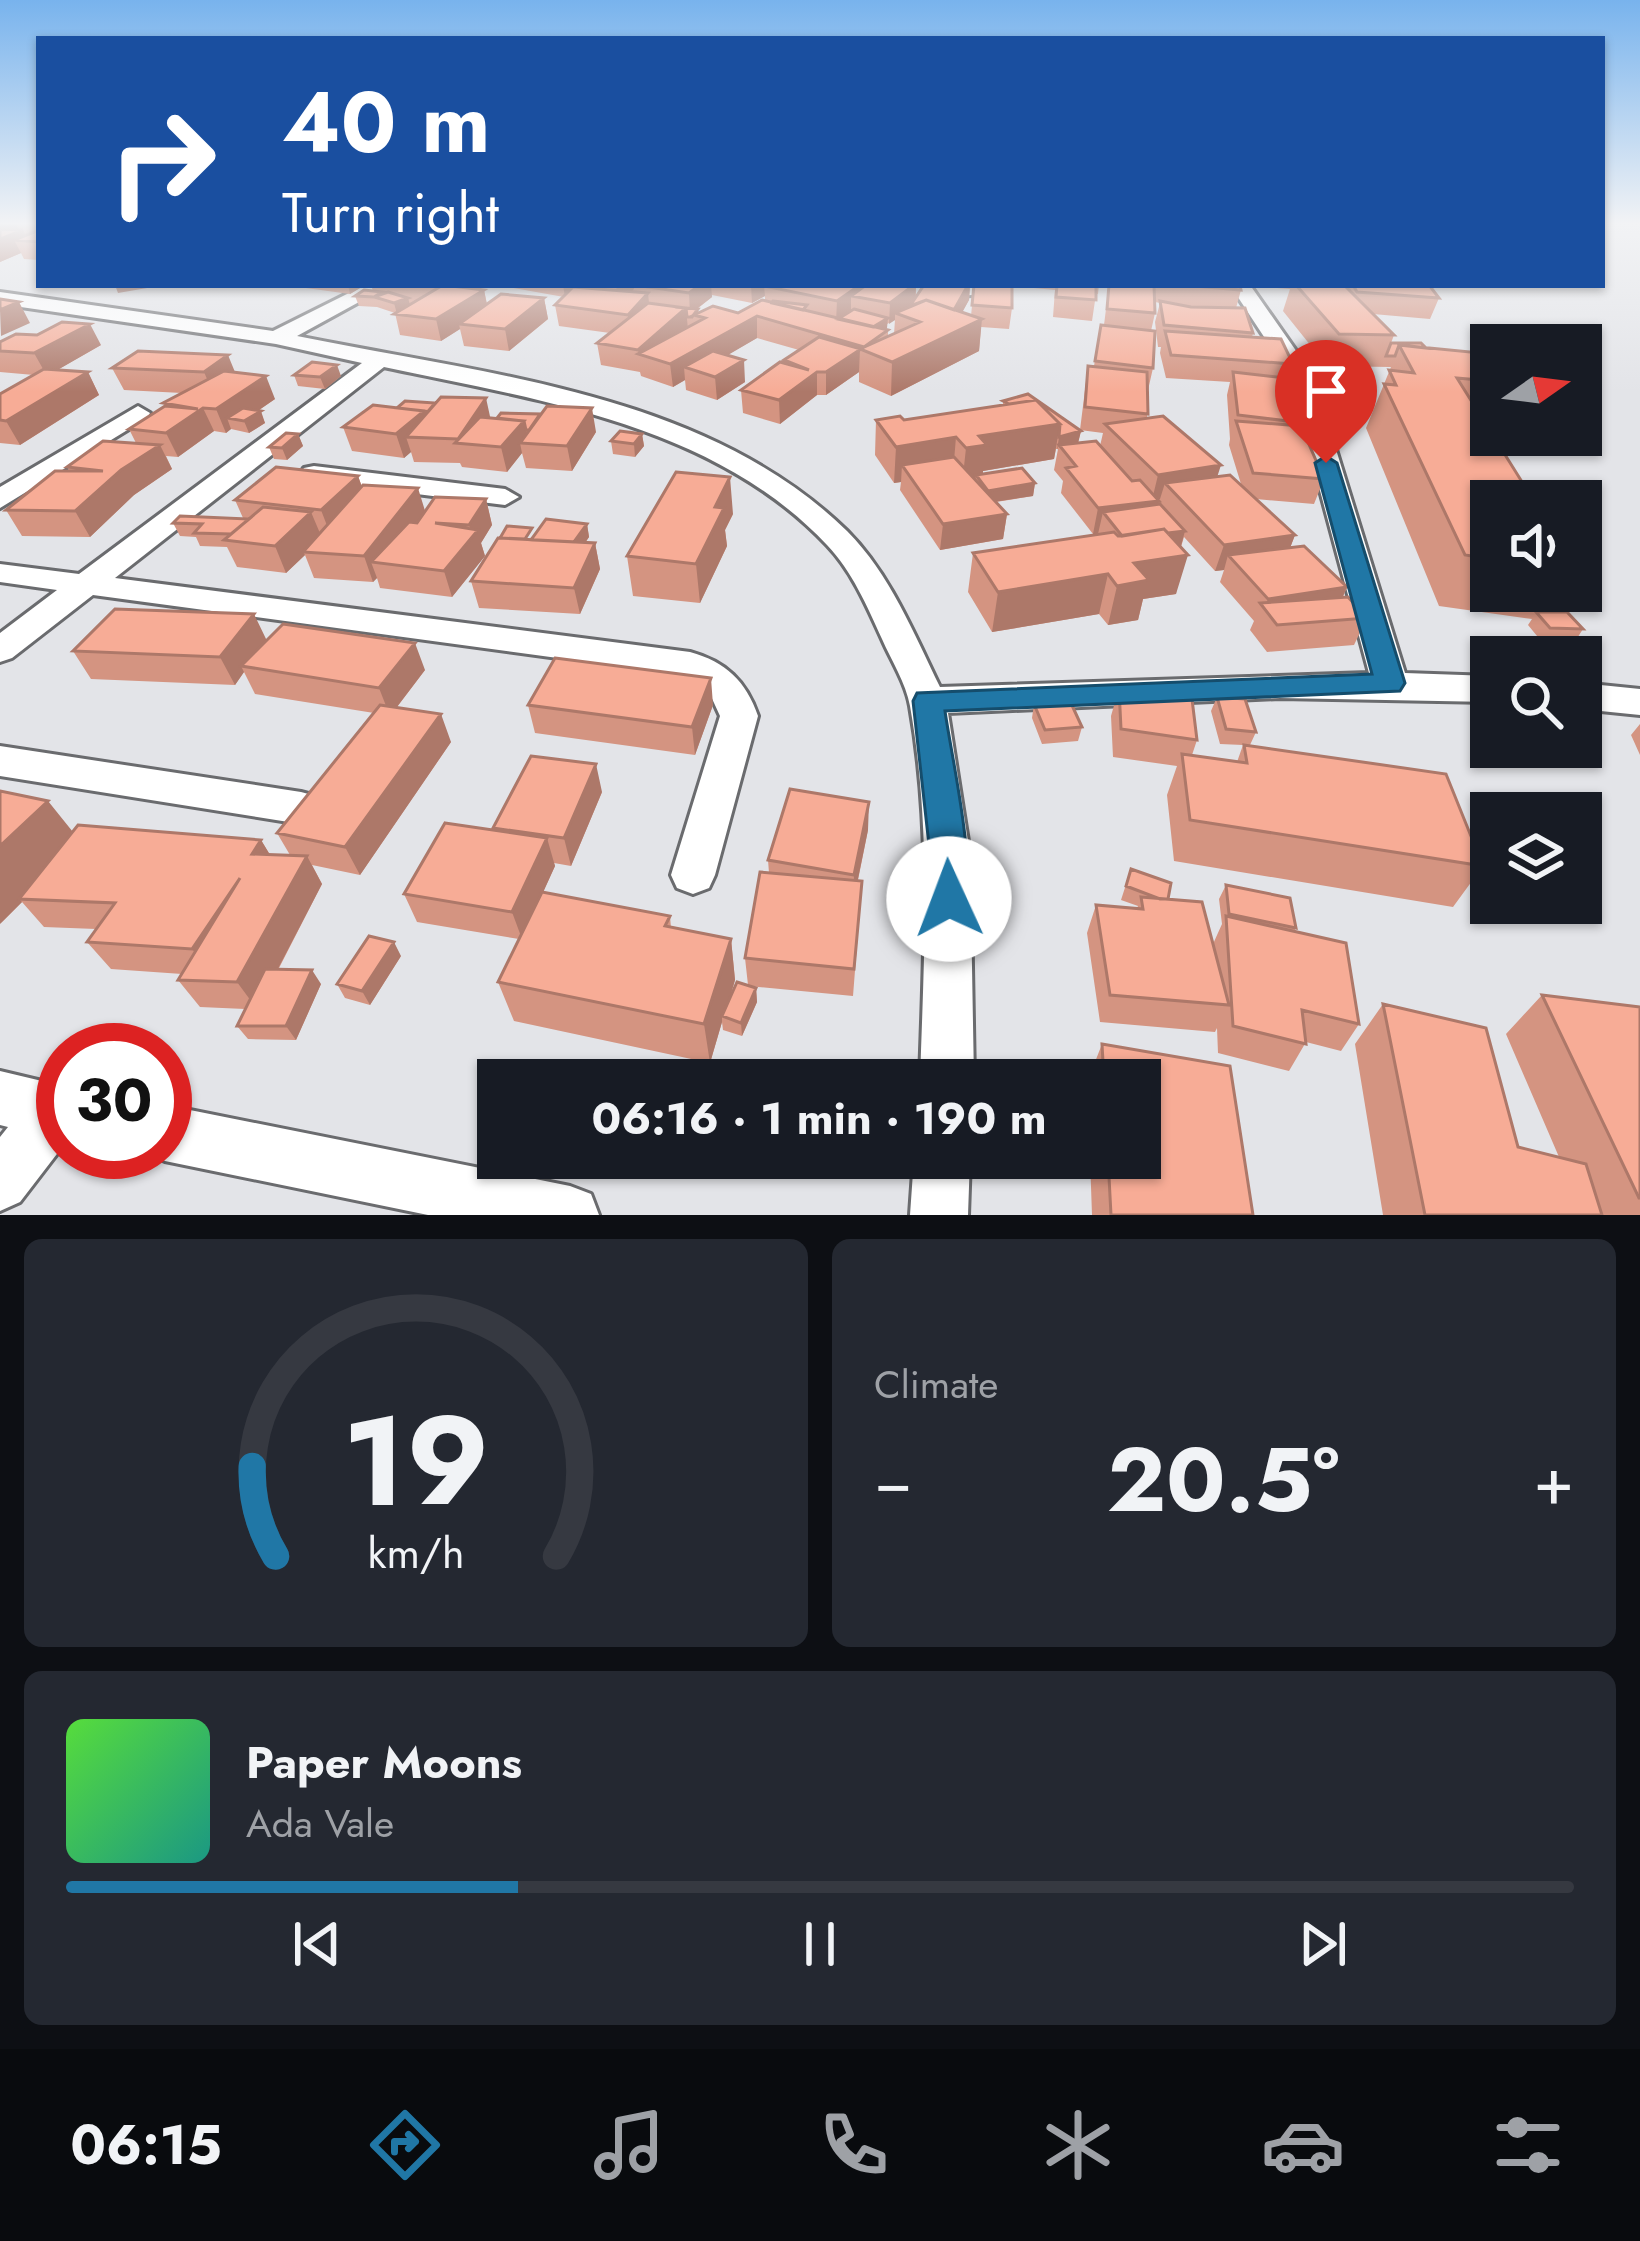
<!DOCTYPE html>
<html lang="en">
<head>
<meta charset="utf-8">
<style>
	:root { --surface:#171b24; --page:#242831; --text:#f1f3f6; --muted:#9ea1a6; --line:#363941; --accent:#2077a6 }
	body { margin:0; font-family:Jost,sans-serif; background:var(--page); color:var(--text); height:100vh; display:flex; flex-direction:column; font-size:45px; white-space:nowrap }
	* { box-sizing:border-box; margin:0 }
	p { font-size:39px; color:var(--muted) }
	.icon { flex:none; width:66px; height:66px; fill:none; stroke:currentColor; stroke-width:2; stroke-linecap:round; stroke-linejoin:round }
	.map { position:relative; height:1215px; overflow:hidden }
	.drawer { display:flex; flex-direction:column; gap:24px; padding:24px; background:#0d0f14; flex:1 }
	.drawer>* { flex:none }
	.banner { position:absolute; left:36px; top:36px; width:1569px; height:252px; border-radius:0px; box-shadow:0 3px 9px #0004; background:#1a4fa0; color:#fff; overflow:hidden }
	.needle { width:78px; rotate:76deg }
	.fabs { position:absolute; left:1470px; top:324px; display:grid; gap:24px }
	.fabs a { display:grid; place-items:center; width:132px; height:132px; border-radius:0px; background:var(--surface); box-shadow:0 3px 9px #0004; font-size:60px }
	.speed { position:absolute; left:36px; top:1023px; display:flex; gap:24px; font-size:60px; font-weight:700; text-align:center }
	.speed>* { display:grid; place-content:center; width:156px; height:156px; border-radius:50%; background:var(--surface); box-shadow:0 3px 9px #0004; line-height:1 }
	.speed .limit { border:18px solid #d22; background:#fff; color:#111 }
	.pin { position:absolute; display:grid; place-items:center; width:102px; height:102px; color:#fff; margin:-123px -51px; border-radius:50% 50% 50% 0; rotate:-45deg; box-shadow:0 0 12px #0007 }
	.pin .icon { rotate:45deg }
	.me { position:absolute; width:132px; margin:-66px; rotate:358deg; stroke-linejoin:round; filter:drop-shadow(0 0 9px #0008) }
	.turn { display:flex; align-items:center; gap:42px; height:252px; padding:0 48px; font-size:54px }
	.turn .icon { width:156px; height:156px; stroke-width:2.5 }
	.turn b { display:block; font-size:84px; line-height:102px }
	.big { font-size:90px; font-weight:700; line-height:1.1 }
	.drawer .card { flex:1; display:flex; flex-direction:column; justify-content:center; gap:18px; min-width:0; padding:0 42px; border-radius:18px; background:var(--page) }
	.drawer .dial { align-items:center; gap:0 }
	.dial svg { height:312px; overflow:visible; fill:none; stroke:var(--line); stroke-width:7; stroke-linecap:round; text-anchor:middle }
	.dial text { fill:var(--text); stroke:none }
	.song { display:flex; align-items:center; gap:36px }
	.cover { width:144px; height:144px; border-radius:18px; background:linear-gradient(135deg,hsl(110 70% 55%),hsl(170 70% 35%)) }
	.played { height:12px; border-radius:6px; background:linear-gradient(90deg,var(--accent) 30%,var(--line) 30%) }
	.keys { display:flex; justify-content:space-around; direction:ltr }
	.heat { display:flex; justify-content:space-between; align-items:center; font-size:66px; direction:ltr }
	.drawer .tiles { flex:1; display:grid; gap:24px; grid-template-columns:1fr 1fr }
	.card:last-child { grid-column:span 2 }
	.trip { position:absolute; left:477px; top:1059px; width:684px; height:120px; border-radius:0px; background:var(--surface); box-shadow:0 3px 9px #0004; font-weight:700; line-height:120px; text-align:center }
	.menu { display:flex; height:192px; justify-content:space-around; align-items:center; background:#090b0e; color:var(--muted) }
	.menu .icon { width:84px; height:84px }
	.menu .current { color:var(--accent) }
	.menu b { font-size:54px; color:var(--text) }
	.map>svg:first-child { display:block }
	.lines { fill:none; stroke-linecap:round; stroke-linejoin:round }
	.street-casing { stroke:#6a6b6e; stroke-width:6 }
	.street { fill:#fff; fill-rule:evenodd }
	.wall { fill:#d49481; fill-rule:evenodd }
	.shaded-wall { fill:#ad7869 }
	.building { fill:#f7ac96; stroke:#ad7869; stroke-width:3 }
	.route { fill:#2077a6; stroke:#154d6c; stroke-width:3 }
</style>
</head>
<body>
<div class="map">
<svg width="1640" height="1215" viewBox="0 0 1640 1215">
	<rect width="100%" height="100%" fill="#e3e4e8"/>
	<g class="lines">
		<g class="street-casing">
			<path id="street" d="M365,285H390L297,336C482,374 705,392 847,531C890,574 914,634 940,687L1369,673L1289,375L1230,285H1250L1313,375L1405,673L1491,676V702L1280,698L948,713L970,854L974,1080H920C924,955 932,830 910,706C906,683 891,660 882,639C867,606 852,571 827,545C713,424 538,400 384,367L115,578L690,652C726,662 746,681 758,716L715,875L709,888L693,894L677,888L671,875L720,716L709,692L683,675L93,595L12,658L0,662V633L57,590L0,582V564L79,574L362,363L276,344L0,304V292L273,331Z
				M921,285H1000C981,300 941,298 921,285Z
				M138,406L150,413L147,418L0,508V487Z
				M314,466L505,489L519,497L505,505L304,480L300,474L304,468Z
				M1581,683L1640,689V715L1581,709Z
				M0,746L301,792L316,796L322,808L316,820L301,824L0,776Z
				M0,1071L63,1086V1146L20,1202L0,1211V1137L8,1127L0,1125Z
				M165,1105L570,1186L591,1194L599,1215H428L165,1161L145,1152H165Z
				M914,1158H970L968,1215H910Z"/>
		</g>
		<use href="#street" class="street"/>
	</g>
	<path class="wall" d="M0,222H39V260L24,259L21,253L0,262Z
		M284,285H365L350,294Z
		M371,285H470V288L484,290L487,304L544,298L548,319L509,351L464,346L460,329L441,341L400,335L395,313L377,307L359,306L355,296L373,291Z
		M496,285H916V298L924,285H970L969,300L962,312L971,316L974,285L1012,308L1009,329L981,327L979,351L891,396L859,382V372L826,395H817L780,424L743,413L741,390L784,363V360L799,350L757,338L727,355L745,382L717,400L686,390L685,380L673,387L641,376L640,372L601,365L597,343L610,333L559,326L555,305L564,297ZM712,295L752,303L765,296V301L738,313H699L697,309L712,297ZM895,320L894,334L888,337V330H885L887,324Z
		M1035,285H1099L1098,294H1096L1092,321L1053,317L1055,290L1034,288Z
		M1109,285H1240L1241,290L1236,308L1253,333L1252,337L1293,364L1288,378L1304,423L1302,429L1324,479L1314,504L1256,499L1295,535L1290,548L1347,587L1343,597L1367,618L1354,645L1267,652L1250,630L1254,621L1220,582L1224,570L1215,571L1184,537L1181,547L1176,594L1143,599L1138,620L1108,625L1099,614L992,632L968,592L973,553L1098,535L1093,534L1061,493L1063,481L1054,470L1058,449H1056L1054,459L983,471V474L1035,483L1033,496L996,502L1007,514L1003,539L940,550L900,490L901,482L894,483L875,455L876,420H904L1003,405V401L1081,431L1078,443L1100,446L1103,433L1080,430L1088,366H1094L1101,325H1104ZM1155,302L1160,303L1155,322L1158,347H1161L1160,353L1166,378L1230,382L1227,395L1230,439L1229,445L1241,484L1217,477L1147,418L1148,390L1153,368L1151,331L1155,313Z
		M1276,285H1429L1439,298L1430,319L1373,314L1394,335L1391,343L1491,354V428L1488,427L1491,501V591H1563L1550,612L1583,629L1574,643L1542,642L1528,625L1532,619L1439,606L1366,428L1391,367L1327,366L1283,311L1290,289L1277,288Z
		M0,342L101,345L57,370L88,372L99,395L20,445L0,443V394L34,375L0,372Z
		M112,368L235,373L275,399L259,410L265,423L249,433L231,429L226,433L214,431L178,457L166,456L172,469L134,495L90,537L22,536L6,510L70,471L67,467L136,443L129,429L165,406L163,403L182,393L124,390Z
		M294,375L341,376L325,389L298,386Z
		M491,418L596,432L572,471L526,468L522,453L507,472L462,467L460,463L414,462L411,452L404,458L352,451L343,427Z
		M298,434L303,446L287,460L274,459L269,447Z
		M642,434L644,446L635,457L613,454L611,441Z
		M358,476L362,487L425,511L486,499L492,525L481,543L485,556L452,597L380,588L377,578L373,582L314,578L305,555L286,573L237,567L227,547L200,546L196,537L180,536L173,523L243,518L235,500Z
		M733,514L725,530L727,546L700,603L633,596L627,556Z
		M587,524L589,537L585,543H595L600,569L580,614L479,608L471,581L533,536Z
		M267,640L425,670L397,707L451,742L360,875L312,865L322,884L278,970L321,984L296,1040L248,1039L237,1026L245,1009L200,1007L178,980L182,974L111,969L87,942L96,929L44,927L22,902L0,924L73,832L261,840L270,855H290L277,833L374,713L255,694L244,672L235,685L91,679L73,651Z
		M1119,688L1197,740L1192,755L1237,762L1243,745L1220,744L1211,711L1217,697L1256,732L1250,745L1483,866L1453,907L1174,861L1167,795L1177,766L1113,757L1111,716Z
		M1034,704L1082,727L1078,741L1042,744L1032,718Z
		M528,705H713L695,755L535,733Z
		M1640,724V755L1631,735Z
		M602,792L571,866L554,863L555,866L543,892L670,916L671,928L731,939L735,980L730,998L748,985L745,958L769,873L768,860L868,830L858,880L862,881L853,996L748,986L756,988L757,1002L742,1036L723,1030L722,1022L710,1063L514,1021L498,982L519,939L417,922L404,894L494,830L493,828Z
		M1131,869L1168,899L1213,944L1222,924L1219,899L1226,885L1296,928L1294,931L1359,1024L1341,1051L1306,1042L1289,1071L1218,1053L1217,1028L1215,1032L1100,1022L1087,933L1096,905L1137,908L1138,906L1121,900Z
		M401,956L370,1005L345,998L337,984Z
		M1542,995L1640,1007V1215H1383L1355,1044L1383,1004L1518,1147L1559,1157L1506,1034Z
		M1102,1044L1230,1066L1253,1215H1092L1090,1158H1140V1080H1088Z"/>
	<path class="shaded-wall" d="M0,222H15L18,228L9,235L0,236Z
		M23,230L28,241L14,240L21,253L0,262V239Z
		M115,285H155L153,287L118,293Z
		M348,285H365L350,294Z
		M563,285H581V286L565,297Z
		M616,285H634V289L618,303Z
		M700,285H711L712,297L690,314L689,293Z
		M751,285H781L764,286L765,296L752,303Z
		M860,285H876L851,296V311L836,322L837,301Z
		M914,285H916L915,303L901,315L895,313V320L889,324L890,303Z
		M968,285H970L969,300L951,333L953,311Z
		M484,290L488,310L459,324L460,329L441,341L436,319Z
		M648,293L650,313L631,336L628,315Z
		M408,298L411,308L397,314L394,303Z
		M544,298L548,319L509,351L505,329Z
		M19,302L30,323L1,336L0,310Z
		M686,308L688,330L639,354L638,350Z
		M757,316V338L699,372L684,367L685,380L673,387L670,364Z
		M888,318L887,328L868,341V330Z
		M982,319L979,351L891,396L892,362Z
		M90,324L101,345L47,376L34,353Z
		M860,349L859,372L826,395V372Z
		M228,355L237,377L214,395L204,372Z
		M744,360L745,382L717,400L715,377Z
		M337,365L341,376L325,389L320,377Z
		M88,372L99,395L20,445L6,421Z
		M817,372V395L780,424L779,400Z
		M266,376L275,399L243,421L227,418L231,429L226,433L216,409Z
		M486,398L491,421L458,439Z
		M203,408L214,431L178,457L166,433Z
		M592,408L596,432L572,471L567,446Z
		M261,411L265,423L249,433L244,421Z
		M424,411L425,415L406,437L411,452L404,458L396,434Z
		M524,421L529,444L520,443L522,453L507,472L501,447Z
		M1060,424L1054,459L983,471L982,481L976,475L975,483L962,485L966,448L979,436Z
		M1081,431L1078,443L1059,445L1057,450L1059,437Z
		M298,434L303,446L287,460L282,448Z
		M642,434L644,446L635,457L634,444Z
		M956,437L953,473L902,465L901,482L894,483L896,447Z
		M160,445L172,469L134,495L90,537L75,511L121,470Z
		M1221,465L1213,490L1165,483L1160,499L1152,500L1158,475Z
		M358,476L367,501L331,536L321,510Z
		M730,477L733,514L725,530L727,546L700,603L696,564L715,507Z
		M1035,483L1033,496L987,503L988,491Z
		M418,488L426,514L371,562L377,578L373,582L364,556Z
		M486,499L492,525L481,543L485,556L452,597L444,571L473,536L469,525Z
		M1159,501L1152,527L1103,512L1098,534H1093L1098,508Z
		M311,512L322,538L303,552L305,555L286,573L275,546Z
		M1007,514L1003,539L940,550L943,524Z
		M587,524L589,537L571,563L568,550Z
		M1185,531L1178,557L1188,555L1176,594L1143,599L1138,620L1108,625L1117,586L1125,539Z
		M1295,535L1285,561L1228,555L1224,570L1215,571L1224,545Z
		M595,543L600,569L580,614L574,588Z
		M1108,574L1099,614L992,632L998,592Z
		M1347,587L1335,614L1264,608L1268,599Z
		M254,614L267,641L241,666L244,672L235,685L220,657Z
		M415,643L425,670L390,716L379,688Z
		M711,678L713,705L695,755L692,727Z
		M441,714L451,742L360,875L345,847Z
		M596,764L602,792L571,866L564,838Z
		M48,801L81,842L19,899L22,902L0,924V846Z
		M869,802L868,830L853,903L854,875Z
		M547,838L555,866L522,939L512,912Z
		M261,840L278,868L252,854Z
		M307,856L322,884L257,1009L237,982Z
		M240,878L213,976L192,949Z
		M731,939L735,980L724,1017L722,1016V1022L710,1063L704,1024Z
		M394,942L401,956L370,1005L362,991Z
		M312,970L321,984L296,1040L286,1026Z
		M756,988L757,1002L742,1036L741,1023Z"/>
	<path class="building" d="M0,229L23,230L0,239Z
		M39,230V242L14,240Z
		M443,285L484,290L436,319L394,314Z
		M635,285H700L689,293Z
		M766,285H860L837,301L764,286Z
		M866,285H914L890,303L851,296Z
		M924,285H968L954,310L926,300L910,306Z
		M974,285H1012V308L972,305Z
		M1057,285H1096V300L1056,297Z
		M1109,285H1154L1155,313L1107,309Z
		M1184,285H1240L1241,290Z
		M1296,285H1344L1394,335L1339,334Z
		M1353,285H1429L1439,298L1357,292Z
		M573,287L648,293L628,315L555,305Z
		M364,290L382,292L374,297L355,296Z
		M388,292L408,298L394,303L374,297Z
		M501,294L544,298L505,329L459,324Z
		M0,299L19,302L0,310Z
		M762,300L888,330L864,347L757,316L670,364L638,354L705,318L694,315L713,306L738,313Z
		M926,300L982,319L892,362L860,349L920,322L895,313Z
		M773,301L807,305L803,310L772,303Z
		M1160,301L1191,307L1245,308L1253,333L1164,325Z
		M648,303L686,308L638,350L597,343Z
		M675,307L698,309L692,317H687L686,308Z
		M854,309L888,318L873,327L838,319Z
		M62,322L90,324L34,353L0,351V342L16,334L37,335Z
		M1101,325L1155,331L1153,368L1095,361Z
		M1165,331L1281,339L1293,364L1171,355Z
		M819,337L861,349L826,372H817L779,400L741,390L780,362L809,370L784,360Z
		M1391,343H1421L1426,348L1399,345L1395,356H1386Z
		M1399,345L1491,354V381L1457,378L1534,501H1491V559L1465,555L1384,384L1396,385L1389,370L1414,373Z
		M138,351L228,355L204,372L112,368Z
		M713,351L744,360L715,377L684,367Z
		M312,362L337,365L320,377L294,375Z
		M1088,366L1147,372L1148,414L1085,407Z
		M44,369L88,372L6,421L0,420V394Z
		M224,371L266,376L216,409L203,408L166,433L129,429L165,406L198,409L163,403Z
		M1233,372L1295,379L1304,423L1238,415Z
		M1028,394L1081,431L1059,437L1060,424L1036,400L1009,404L1003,401Z
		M441,397L486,398L458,439L406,437Z
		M1036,400L1060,424L979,436L987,445L966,448L956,437L896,447L876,420L900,416L904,420Z
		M405,401L435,403L425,415L424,411L397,408Z
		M373,405L424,411L396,434L343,427Z
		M547,406L592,408L567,446L520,443Z
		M243,408L261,411L244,421L227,418Z
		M501,413L540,414L529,430H526L524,421L497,418Z
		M1163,416L1221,465L1158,475L1105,424Z
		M480,417L524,421L501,447L455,443Z
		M1236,421L1301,426L1324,479L1253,473Z
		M620,431L642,434L634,444L611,441Z
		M286,433L298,434L282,448L269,447Z
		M103,441L160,445L121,470L75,511L6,510L55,471H103L67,467Z
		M1096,441L1132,481L1140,480L1159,501L1098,508L1066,468L1076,466L1059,445Z
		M954,457L1007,514L943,524L902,465Z
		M276,467L358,476L321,510L235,500Z
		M1022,468L1035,483L988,491L976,475Z
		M676,472L730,477L715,507L724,508L696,564L627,556Z
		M1230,475L1295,535L1224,545L1165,483Z
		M363,485L418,488L364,556L303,552Z
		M435,497L486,499L469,525L435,523L478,530L444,571L371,562L409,522L417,523Z
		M1160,504L1185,531L1168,533L1164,529L1122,536L1103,512Z
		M263,507L311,512L275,546L224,540Z
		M180,516L249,519L231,534L194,533L202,524L173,523Z
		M546,519L587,524L574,542L531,540Z
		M507,526L532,528L525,539L500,538Z
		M1164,529L1188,555L1134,563L1149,580L1117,586L1108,574L998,592L973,553L1114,532L1118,536Z
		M498,538L595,543L574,588L471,581Z
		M1304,546L1347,587L1268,599L1228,555Z
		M1348,597L1367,618L1277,625L1260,603Z
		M115,609L254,614L220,657L73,651Z
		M1536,612H1567L1583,629L1550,628Z
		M283,624L415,643L379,688L241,666Z
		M555,658L711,678L692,727L528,705Z
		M1119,688L1192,699L1197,740L1121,729Z
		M1217,697L1245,699L1256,732L1226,729Z
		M1070,701L1082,727L1045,730L1034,704Z
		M380,705L441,714L345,847L277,833Z
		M1244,745L1446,774L1483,866L1190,820L1182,754L1247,763Z
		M531,756L596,764L564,838L493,828Z
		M790,789L869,802L854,875L768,860Z
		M0,791L48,801L0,846Z
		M445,823L547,838L512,912L404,894Z
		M78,825L261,840L252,854L307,856L237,982L178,980L240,878L192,949L87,942L115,903L19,899Z
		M1131,869L1171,883L1168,899H1160L1126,886Z
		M760,872L862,881L854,969L745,958Z
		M1226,885L1290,898L1296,928L1229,914Z
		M542,892L670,916L665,926L731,939L704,1024L498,982Z
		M1141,897L1202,902L1229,1005L1110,995L1096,905L1143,909Z
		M1226,916L1346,943L1359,1024L1302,1010L1306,1044L1233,1026Z
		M369,936L394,942L362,991L337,984Z
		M265,969L312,970L286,1026H237Z
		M737,982L756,988L741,1023L722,1016Z
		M1542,995L1640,1007V1198H1639Z
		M1383,1004L1486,1028L1518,1147L1586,1164L1602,1215H1425Z
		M1102,1044L1230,1066L1253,1215H1111L1108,1158H1140V1080H1104Z"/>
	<linearGradient id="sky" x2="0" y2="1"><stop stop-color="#78b3ed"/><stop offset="0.57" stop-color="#f2f3f5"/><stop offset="1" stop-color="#f2f3f5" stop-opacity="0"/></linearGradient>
	<rect width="1640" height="392" fill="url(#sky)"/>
	<path class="route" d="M1326,456L1337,463L1405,683L1400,691L945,711C951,755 979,875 962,910L949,915L935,910L930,899V854L913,701L917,693L1372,674L1315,463Z"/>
</svg>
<div class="fabs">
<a><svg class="needle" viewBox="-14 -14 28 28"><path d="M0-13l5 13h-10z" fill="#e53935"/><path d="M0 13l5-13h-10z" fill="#9ea1a6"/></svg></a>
<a><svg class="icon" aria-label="sound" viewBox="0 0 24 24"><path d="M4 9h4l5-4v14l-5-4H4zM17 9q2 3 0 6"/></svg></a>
<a><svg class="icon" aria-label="search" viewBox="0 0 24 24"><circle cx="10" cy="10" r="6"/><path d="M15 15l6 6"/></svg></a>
<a><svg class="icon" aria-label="layers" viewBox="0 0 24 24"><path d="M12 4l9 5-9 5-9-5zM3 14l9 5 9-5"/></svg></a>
</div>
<div class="speed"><div class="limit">30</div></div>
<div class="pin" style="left:1326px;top:463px;background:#d93025"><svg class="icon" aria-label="arrive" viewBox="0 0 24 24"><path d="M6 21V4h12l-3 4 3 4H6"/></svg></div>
<svg class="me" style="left:949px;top:899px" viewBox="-20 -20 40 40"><circle r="19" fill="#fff"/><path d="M0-13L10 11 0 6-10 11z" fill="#2077a6"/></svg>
<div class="trip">06:16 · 1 min · 190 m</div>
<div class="banner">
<div class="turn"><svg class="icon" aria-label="right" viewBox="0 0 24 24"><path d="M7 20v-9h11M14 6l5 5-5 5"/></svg><div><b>40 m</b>Turn right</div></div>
</div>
</div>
<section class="drawer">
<div class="tiles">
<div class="card dial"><svg viewBox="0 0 100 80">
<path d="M14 69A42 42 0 1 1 86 69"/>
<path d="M14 69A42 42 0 0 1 8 46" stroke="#2077a6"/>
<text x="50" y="56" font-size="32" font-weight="700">19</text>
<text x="50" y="72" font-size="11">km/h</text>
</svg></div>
<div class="card"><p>Climate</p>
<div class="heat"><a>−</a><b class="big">20.5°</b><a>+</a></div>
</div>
<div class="card">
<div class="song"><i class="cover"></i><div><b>Paper Moons</b><p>Ada Vale</p></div></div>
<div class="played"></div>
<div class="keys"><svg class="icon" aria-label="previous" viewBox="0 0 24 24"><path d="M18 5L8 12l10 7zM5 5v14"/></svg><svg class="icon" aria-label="pause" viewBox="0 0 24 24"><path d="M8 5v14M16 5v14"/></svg><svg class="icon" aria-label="next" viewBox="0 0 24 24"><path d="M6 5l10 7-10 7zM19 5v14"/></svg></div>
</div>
</div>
</section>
<nav class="menu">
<b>06:15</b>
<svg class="icon current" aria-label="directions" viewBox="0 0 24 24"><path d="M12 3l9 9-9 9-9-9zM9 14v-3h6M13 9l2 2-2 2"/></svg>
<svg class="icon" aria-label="music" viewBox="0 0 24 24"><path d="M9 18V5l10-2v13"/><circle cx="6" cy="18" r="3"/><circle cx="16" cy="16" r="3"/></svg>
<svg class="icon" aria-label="phone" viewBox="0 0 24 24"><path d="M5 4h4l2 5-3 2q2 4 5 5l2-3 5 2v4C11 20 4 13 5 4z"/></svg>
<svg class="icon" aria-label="climate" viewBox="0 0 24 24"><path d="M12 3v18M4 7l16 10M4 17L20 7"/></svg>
<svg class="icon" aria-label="car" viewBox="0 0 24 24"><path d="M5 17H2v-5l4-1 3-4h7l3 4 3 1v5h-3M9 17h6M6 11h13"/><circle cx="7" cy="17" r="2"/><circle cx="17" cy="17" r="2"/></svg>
<svg class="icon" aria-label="filters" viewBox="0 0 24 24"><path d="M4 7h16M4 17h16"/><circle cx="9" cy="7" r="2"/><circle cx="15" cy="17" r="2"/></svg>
</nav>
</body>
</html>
